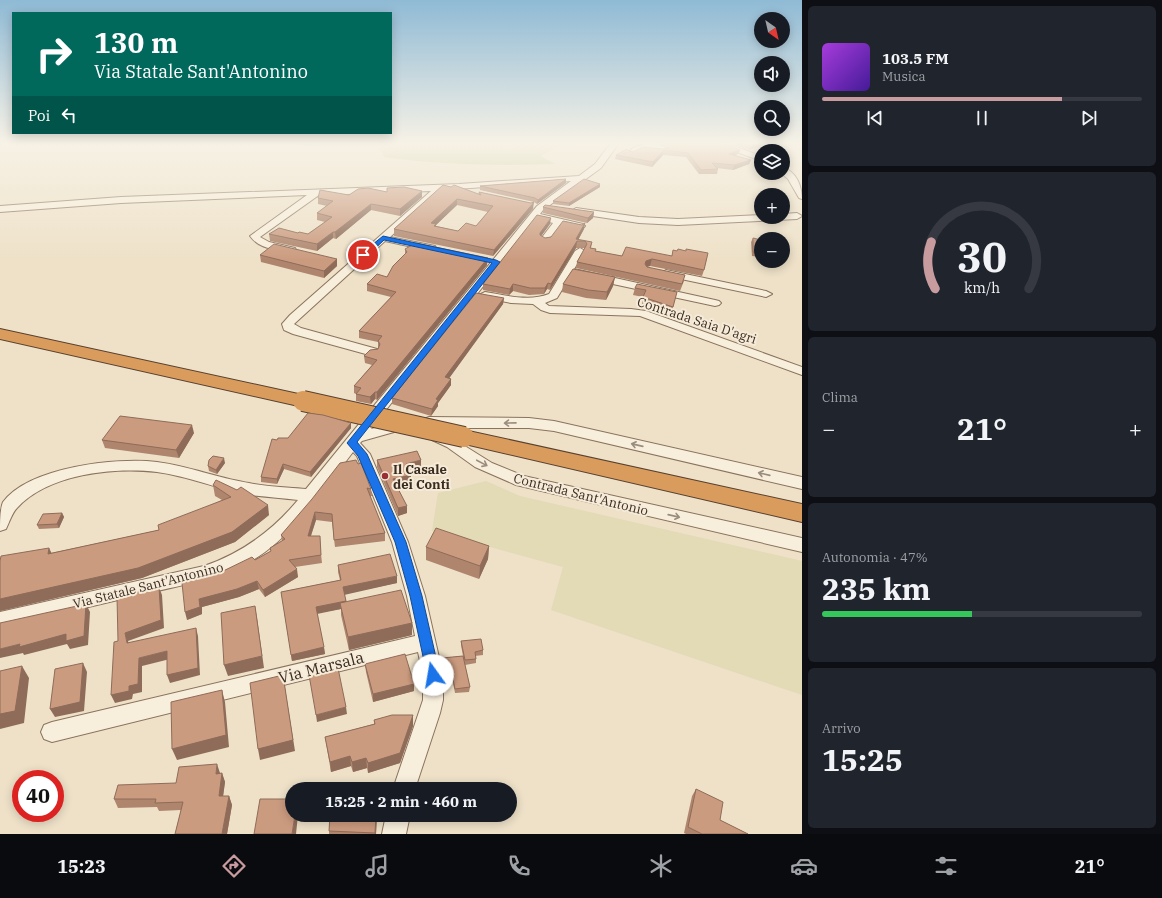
<!DOCTYPE html>
<html lang="it">
<head>
<meta charset="utf-8">
<style>
	:root { --surface:#171b24; --page:#20242c; --text:#f1f3f6; --muted:#9ea1a6; --line:#363941; --accent:#c89b9f }
	body { margin:0; font-family:"IBM Plex Serif",serif; background:var(--page); color:var(--text); height:100vh; display:flex; flex-direction:column; font-size:15px; white-space:nowrap }
	* { box-sizing:border-box; margin:0 }
	p { font-size:13px; color:var(--muted) }
	.icon { flex:none; width:22px; height:22px; fill:none; stroke:currentColor; stroke-width:2; stroke-linecap:round; stroke-linejoin:round }
	.map { position:relative; flex:1; overflow:hidden }
	.side { display:flex; flex-direction:column; gap:6px; padding:6px; background:#0d0f14; width:360px }
	.side>* { flex:none }
	.top-card { position:absolute; left:12px; top:12px; width:380px; height:122px; border-radius:0px; box-shadow:0 2px 10px #0003; background:#00695c; color:#fff; overflow:hidden }
	.needle { width:26px; rotate:146deg }
	.controls { position:absolute; left:754px; top:12px; display:grid; gap:8px }
	.controls a { display:grid; place-items:center; width:36px; height:36px; border-radius:50%; background:var(--surface); box-shadow:0 2px 10px #0003; font-size:20px }
	.speed { position:absolute; left:12px; top:770px; display:flex; gap:8px; font-size:20px; font-weight:700; text-align:center }
	.speed>* { display:grid; place-content:center; width:52px; height:52px; border-radius:50%; background:var(--surface); box-shadow:0 2px 10px #0003; line-height:1 }
	.speed .limit { border:6px solid #d22; background:#fff; color:#111 }
	.pin { position:absolute; display:grid; place-items:center; width:34px; height:34px; color:#fff; margin:-17px; border:2px solid #fff; border-radius:50%; box-shadow:0 1px 4px #0007 }
	.me { position:absolute; width:44px; margin:-22px; rotate:347deg; stroke-linejoin:round; filter:drop-shadow(0 0 3px #0008) }
	.turn { display:flex; align-items:center; gap:14px; height:84px; padding:0 16px; font-size:18px }
	.turn .icon { width:52px; height:52px; stroke-width:2.5 }
	.turn b { display:block; font-size:28px; line-height:34px }
	.then { display:flex; align-items:center; height:38px; padding:0 16px; background:#0003; gap:8px; font-size:15px }
	.big { font-size:30px; font-weight:700; line-height:1.1 }
	.side .tile { flex:1; display:flex; flex-direction:column; justify-content:center; gap:6px; min-width:0; padding:0 14px; border-radius:6px; background:var(--page) }
	.side .dial { align-items:center; gap:0 }
	.dial svg { height:104px; overflow:visible; fill:none; stroke:var(--line); stroke-width:7; stroke-linecap:round; text-anchor:middle }
	.dial text { fill:var(--text); stroke:none }
	.song { display:flex; align-items:center; gap:12px }
	.cover { width:48px; height:48px; border-radius:6px; background:linear-gradient(135deg,hsl(280 70% 55%),hsl(260 70% 35%)) }
	.played { height:4px; border-radius:2px; background:linear-gradient(90deg,var(--accent) 75%,var(--line) 75%) }
	.keys { display:flex; justify-content:space-around; direction:ltr }
	.heat { display:flex; justify-content:space-between; align-items:center; font-size:22px; direction:ltr }
	.charge { height:6px; border-radius:3px; background:linear-gradient(90deg,#34c759 47%,var(--line) 0) }
	.trip { position:absolute; left:285px; top:782px; width:232px; height:40px; border-radius:20px; background:var(--surface); box-shadow:0 2px 10px #0003; font-weight:700; line-height:40px; text-align:center }
	.dock { display:flex; height:64px; justify-content:space-around; align-items:center; background:#090b0e; color:var(--muted) }
	.dock .icon { width:28px; height:28px }
	.dock .selected { color:var(--accent) }
	.dock b { font-size:18px; color:var(--text) }
	main { display:flex; flex:1; min-height:0 }
	.map>svg:first-child { display:block }
	.farmland { fill:#e3dab6 }
	.green { fill:#c9cc9c }
	.lines { fill:none; stroke-linecap:round; stroke-linejoin:round }
	.minor-casing { stroke:#8a735d; stroke-width:2 }
	.highway-casing { stroke:#584131; stroke-width:2 }
	.minor { fill:#f8eedc; fill-rule:evenodd }
	.highway { fill:#da9c5d; fill-rule:evenodd }
	.highway-bridge-casing { stroke:#584131; stroke-width:22; stroke-linecap:butt }
	.highway-bridge { stroke:#da9c5d; stroke-width:20 }
	.wall { fill:#af856d; fill-rule:evenodd }
	.shaded-wall { fill:#8e6c59 }
	.building { fill:#cb9b7f; stroke:#8e6c59; fill-rule:evenodd }
	.oneway { stroke:#9a8d7e }
	.route { fill:#1a73e8; stroke:#114b97 }
	.poi-dot { fill:#972f35; stroke:#f5ebd8; stroke-width:1.5 }
	.labels { text-anchor:middle; stroke-width:4; stroke-linejoin:round; paint-order:stroke }
	.street-label { font-size:13px; fill:#3b2c21; stroke:#f5ebd8 }
	.poi-label { font-size:13px; font-weight:bold; fill:#3b2c21; stroke:#f5ebd8; text-anchor:start }
	.near-street-label { font-size:16px; fill:#3b2c21; stroke:#f5ebd8 }
</style>
</head>
<body>
<main>
<div class="map">
<svg width="802" height="834" viewBox="0 0 802 834">
	<rect width="100%" height="100%" fill="#eee1c8"/>
	<path class="farmland" d="M486,481L520,496L802,561V695L551,610L563,567L432,531L438,493Z"/>
	<path class="green" d="M296,143H565L541,156L555,164C498,166 440,165 384,157L381,151L374,147H313Z"/>
	<g class="lines">
		<g class="minor-casing">
			<path id="minor" d="M611,143H619L601,168L543,210L540,214L583,224L585,226L583,228L580,229L561,225L549,242L545,243L540,240L553,223L536,219L371,429L389,424L394,426L396,429L394,432L362,441L360,443L370,454L408,542L425,596L443,675V700L440,713L415,789H393L423,700V675L418,652L52,742L44,739L41,732L44,725L52,722L415,636L407,596L392,542L357,456L353,452C326,487 300,526 265,552C228,579 182,585 139,595C93,606 46,617 0,628V612L204,566C242,553 272,531 298,500C282,498 265,497 249,495C218,489 188,476 157,472C114,467 48,474 17,508C12,513 9,523 6,529L0,531C0,522 0,509 3,502C29,467 117,457 157,462C188,466 218,478 249,483C268,487 287,487 306,489L537,206L571,181L442,190L390,237L435,246L436,248L435,250L431,251L385,241L294,324L301,328L377,349L379,352L377,355L373,356L293,334L284,330L282,324L290,315L431,191L319,195L260,237L269,242L295,248L296,250L291,253C276,249 260,250 250,236L307,195L121,203L0,212V206L121,197L459,184L579,176L595,164Z
				M639,143H654L670,149C663,155 653,150 644,150C638,150 636,156 629,155L628,153L633,148L643,145Z
				M713,143H725L761,156V161Z
				M783,168C796,171 802,186 802,199L799,198L788,179L781,173H783Z
				M576,208L639,217L678,219L761,215V217H783V214L797,213L802,216L797,219L678,225L639,223L573,213L571,211Z
				M580,248L585,251L574,269L715,300L719,301L721,303L719,305L715,306L571,275L557,298L545,303L549,306L631,309L646,311L802,367V375L640,316L550,313L541,310L533,304L511,303L481,297L479,295L485,292C505,295 529,302 549,294L575,251Z
				M666,270L766,291L772,294L766,297L662,275L661,273Z
				M429,417L529,418L554,421L802,477V489L554,431L529,428H459L424,425L422,422L424,419Z
				M437,432L452,438L492,463L524,476L802,538V552L516,485L475,467L447,447L432,440L430,437L432,434Z
				M386,815H410L406,834H382Z"/>
		</g>
		<g class="highway-casing">
			<path id="highway" d="M0,329L303,395L310,396L313,401L310,406L303,407L0,339Z
				M464,430L802,504V522L456,442L453,437L456,432Z"/>
		</g>
		<use href="#minor" class="minor"/>
		<use href="#highway" class="highway"/>
		<g class="highway-bridge-casing">
			<path id="highway-bridge" d="M303,401L464,437"/>
		</g>
		<use href="#highway-bridge" class="highway-bridge"/>
	</g>
	<path class="wall" d="M659,143H723L740,150L738,154L735,155L751,160L749,164L733,170L717,168L718,169L717,174H699L686,157L663,155L652,167L615,159L616,155L629,151L633,152L662,149L670,147Z
		M731,143H767L749,150Z
		M566,179V183L537,204L534,202L480,190V186Z
		M600,184V187L569,206L553,204V201Z
		M443,185L478,195L479,192L533,209L493,256L394,236V229ZM457,205L488,212L476,226L458,231L436,226V225Z
		M387,188L422,197L400,216L371,210L336,239L333,238L317,251L270,241L269,234L298,233L308,234L325,222L317,220V213L327,206L318,204V198L387,192Z
		M543,207L594,212L593,218L587,223L543,213Z
		M550,224L541,236L545,238L584,229L578,240L592,242L591,248L596,251L622,256L626,247L704,270L702,276L650,266L647,267L684,281L680,291L576,268L577,262L585,249L584,248H576L550,290L547,289L544,294L529,295L513,291L509,295L483,290V284Z
		M753,238L761,240V257L752,256L751,242Z
		M405,249L487,265L377,400L375,399L371,404L356,401V394L354,393V386L372,365L365,363L364,356L378,348V342L359,338V331L391,297L367,291V284L387,277L405,254Z
		M260,255L337,259V266L324,278L261,262Z
		M615,277L613,286L606,300L586,298L562,292L563,284Z
		M635,288L677,292L671,314L642,304L643,297L633,295Z
		M504,298L503,304L449,378L451,379V385L438,403V406L431,416L392,404V398Z
		M351,423V428L311,477L284,469L277,484L261,482V477L277,440L288,438Z
		M194,433L179,458L105,448L102,440Z
		M377,460L421,467L409,470L411,482L397,485L407,513L398,516L377,467Z
		M225,463L217,474L209,471L208,466Z
		M358,464L371,489L372,496H370L385,533V541L335,547L332,522L316,520L311,536L320,544L322,563L295,567L298,577L265,597L259,589L239,597L202,607V614L187,620L217,574L255,560L271,551L282,541L281,535Z
		M213,485L269,515L235,542L142,578L0,611L49,548L51,553L159,530L222,500L215,496Z
		M62,513L64,517L59,528L39,529L37,525Z
		M489,546L488,559L479,579L426,560V547Z
		M338,565L397,583L344,594L346,602L412,623V635L349,650L341,615V609L317,613L325,654L292,661L281,592L340,580L338,572Z
		M461,641L483,650V655L475,656L476,659V663L465,665L470,687L469,692L455,693L452,678L445,679L442,663V658L463,656L461,645Z
		M365,664L414,684V691L373,702L366,672Z
		M413,715V726L400,763L368,773L367,768L353,772L351,766L331,772L325,737L374,724V720Z
		M222,773L225,782L223,796H229L232,805L227,834H175L181,810L159,811L157,807L118,808L114,799L176,783Z
		M696,789L720,820L748,834H686L684,833L692,796Z
		M330,815H377L376,834H329V831Z"/>
	<path class="shaded-wall" d="M757,143H767L749,150L750,146Z
		M664,150L663,155L652,167L653,162Z
		M740,150L738,154L727,158L729,154Z
		M751,160L749,164L733,170L734,165Z
		M566,179V183L537,204L538,200Z
		M600,184V187L569,206V203Z
		M422,191V197L400,216V209Z
		M457,199V205L436,225V230L431,223Z
		M534,202L533,209L493,256L494,250Z
		M371,204V210L336,239L335,232Z
		M594,212L593,218L587,223L588,218Z
		M551,218L550,224L539,239L540,233Z
		M585,223L584,229L577,242L576,248L550,290L551,284Z
		M333,232V238L317,251V244Z
		M488,258L487,265L377,400V392Z
		M337,259V266L324,278V271Z
		M652,259L650,266L645,267L646,261Z
		M615,277L613,286L606,300L607,292Z
		M548,283L547,289L544,294L545,288Z
		M513,284V291L509,295L510,289Z
		M504,298L503,304L445,384V377Z
		M451,379V385L438,403V406L431,416L432,409L436,399Z
		M375,392V399L371,404L370,397Z
		M351,423V428L311,477L310,472Z
		M192,425L194,433L179,458L176,450Z
		M224,458L225,463L217,474L216,470Z
		M421,460V467L406,471V464Z
		M283,464L284,469L277,484V479Z
		M411,475V482L393,486V479Z
		M268,505L269,515L235,542L142,578L0,611V599Z
		M407,506V513L398,516V508Z
		M315,512L316,520L308,544V536Z
		M62,513L64,517L59,528L57,524Z
		M489,546L488,559L479,579L480,566Z
		M49,548L54,558L48,554Z
		M297,569L298,577L265,597L263,590Z
		M397,576V583L344,595L343,587Z
		M257,581L259,589L239,597L202,607V614L187,620L185,612L199,599Z
		M159,587L162,595L164,628L128,641L131,651L127,643L125,633Z
		M346,601V608L340,603L341,609L317,614L316,607Z
		M86,604L90,612L88,645L70,649L67,644L24,655L23,653L0,658V649L20,644Z
		M255,606L257,618L264,668L228,676L224,665Z
		M412,623V635L349,650L348,637Z
		M196,628L198,636L200,675L170,683L167,675Z
		M324,647L325,654L292,661L291,655Z
		M167,651L170,659L142,666V692L133,694L132,699L115,703L111,695L129,686L139,658Z
		M83,663L87,672L84,711L55,717L50,709Z
		M22,666L29,678L24,723L0,729V714Z
		M283,675L295,751L260,760L258,749Z
		M414,684V691L373,702V694Z
		M222,690L225,702L229,747L177,760L172,749Z
		M346,707L347,714L317,722L316,715Z
		M413,715V726L400,763L368,773V763Z
		M350,756L351,766L331,772L330,762Z
		M366,758L367,768L353,772L352,762Z
		M217,764L220,773L219,782L216,774Z
		M222,773L225,782L222,804L219,796Z
		M229,796L232,805L227,834H222Z
		M295,815H298L296,834H292Z
		M376,815H377L376,834H375Z"/>
	<path class="building" d="M672,143H723L740,150L729,154L751,160L734,165L712,163L718,169L701,170L688,153L664,150L653,162L616,155L627,149L629,151L633,152L643,147L662,149L669,148L672,145Z
		M744,143H757L750,146Z
		M566,179L538,200L535,198L480,186Z
		M584,179L600,184L569,203L553,201Z
		M443,185L451,187L454,185L481,195L479,192L531,203L534,202L494,250L394,229ZM457,199L493,206L476,226L466,223L458,231L434,226L436,224L431,223Z
		M404,187L422,191L400,209L371,204L335,232H333L317,244L269,234L279,228L298,233L299,232L308,234L332,217L317,213L333,201L318,198L320,190L349,195L358,189L368,188L387,192V188Z
		M545,205L594,212L588,218L543,207Z
		M537,215L551,218L540,233V235L545,238L551,237L563,221L582,225L585,223L576,239L592,242L590,248L596,249L595,251L622,256L626,247L672,256L673,250L677,251L678,249L686,251V249L708,253L704,270L652,259L646,261L645,264L647,267L685,275L682,284L577,262L587,244L585,241H577L551,284L548,283L545,288H530L513,284L510,289L483,284Z
		M753,238L761,240V253L753,252Z
		M416,243L488,258L377,392H375L370,397L356,394L361,388L354,386L377,360L364,356L370,350L378,349L380,344L378,341L382,336L359,331L396,292L367,284L377,274L387,277L393,266L407,252L405,249Z
		M274,244L337,259L324,271L260,255Z
		M573,269L615,277L607,292L588,290L563,284Z
		M637,284L677,292L673,307L643,297L646,290L635,288Z
		M476,293L504,298L445,377L451,379L436,399L438,400L432,409L392,398Z
		M308,413L323,415L351,423L310,472L283,464L277,479L261,477L272,439L277,440L278,438H288Z
		M120,416L192,425L176,450L102,440Z
		M417,451L421,460L406,464L411,475L393,479L407,506L398,508L377,460Z
		M213,456L224,458L216,470L208,466L209,460Z
		M356,460L358,464L361,463L371,489L367,488L385,533L334,540L332,514L315,512L308,536H320L321,555L289,560L297,569L263,590L257,581L237,589L199,599L200,607L185,612L182,583L217,574L252,557L255,560L271,551L270,548L285,539L281,535L312,499L340,463Z
		M216,480L237,490L241,487L268,505L232,532L138,568L0,599V561L1,556L49,548L48,554L159,530L158,525L231,497L213,485Z
		M62,513L57,524L37,525L43,514Z
		M436,528L489,546L480,566L426,547Z
		M390,554L397,576L343,587L346,601L316,607L324,647L291,655L281,592L341,580L338,565Z
		M159,587L161,620L125,633L127,643L196,628L198,668L167,675V651L139,658L138,684L129,686V691L111,695L114,642L118,641L117,597Z
		M401,590L412,623L348,637L340,603Z
		M86,604L84,636L66,641V634L19,647L20,644L0,649V623Z
		M255,606L262,656L224,665L221,613Z
		M481,639L483,650L475,652L476,659L465,660L461,641Z
		M405,654L414,684L373,694L365,664Z
		M463,656L470,687L455,689L452,674L446,675L442,658Z
		M83,663L80,702L50,709L55,669Z
		M22,666L15,711L0,714V671Z
		M338,668L346,707L316,715L309,675Z
		M283,675L293,740L258,749L250,683Z
		M222,690L226,735L172,749L171,702Z
		M392,715H413L400,753L368,763L366,758L352,762L350,756L330,762L325,737L375,724L374,720Z
		M217,764L216,774L222,773L219,796H229L222,834H175L183,802L155,803L156,799H114L118,785L176,783L179,767Z
		M696,789L723,802L720,820L748,834H702L688,827Z
		M260,799H292V815H295L292,834H254Z
		M330,815H376L375,833L329,831Z"/>
	<defs><path id="oneway-shaft" d="M-6 0H5M1.5-3L5.5 0L1.5 3" fill="none" stroke-width="1.6" stroke-linecap="round" stroke-linejoin="round"/></defs>
	<g class="oneway">
		<use href="#oneway-shaft" transform="translate(510 423) rotate(179)"/>
		<use href="#oneway-shaft" transform="translate(637 445) rotate(-167)"/>
		<use href="#oneway-shaft" transform="translate(482 463) rotate(28)"/>
		<use href="#oneway-shaft" transform="translate(764 474) rotate(-167)"/>
		<use href="#oneway-shaft" transform="translate(674 516) rotate(13)"/>
	</g>
	<linearGradient id="sky" x2="0" y2="1"><stop stop-color="#8fbad5"/><stop offset="0.55" stop-color="#f7f2e6"/><stop offset="1" stop-color="#f7f2e6" stop-opacity="0"/></linearGradient>
	<rect width="802" height="260" fill="url(#sky)"/>
	<path class="route" d="M383,236L496,260L500,262L357,442L367,454L406,542L422,596L440,675L438,679L433,681L429,679L427,675L410,596L395,542L358,456L347,443L492,263L384,240L366,257H361V254Z"/>
	<circle class="poi-dot" cx="385" cy="476" r="4"/>
	<g class="labels">
		<g class="street-label">
			<text transform="translate(697 320) rotate(18)" y="5">Contrada Saia D'agri</text>
			<text transform="translate(581 494) rotate(14)" y="5">Contrada Sant'Antonio</text>
			<text transform="translate(148 585) rotate(-14)" y="5">Via Statale Sant'Antonino</text>
		</g>
		<g class="poi-label">
			<text x="393" y="474">Il Casale<tspan x="393" dy="15">dei Conti</tspan></text>
		</g>
		<g class="near-street-label">
			<text transform="translate(321 667) rotate(-14)" y="6">Via Marsala</text>
		</g>
	</g>
</svg>
<div class="controls">
<a><svg class="needle" viewBox="-14 -14 28 28"><path d="M0-13l5 13h-10z" fill="#e53935"/><path d="M0 13l5-13h-10z" fill="#9ea1a6"/></svg></a>
<a><svg class="icon" aria-label="sound" viewBox="0 0 24 24"><path d="M4 9h4l5-4v14l-5-4H4zM17 9q2 3 0 6"/></svg></a>
<a><svg class="icon" aria-label="search" viewBox="0 0 24 24"><circle cx="10" cy="10" r="6"/><path d="M15 15l6 6"/></svg></a>
<a><svg class="icon" aria-label="layers" viewBox="0 0 24 24"><path d="M12 4l9 5-9 5-9-5zM3 14l9 5 9-5"/></svg></a>
<a>+</a>
<a>−</a>
</div>
<div class="speed"><div class="limit">40</div></div>
<div class="pin" style="left:363px;top:255px;background:#d93025"><svg class="icon" aria-label="arrive" viewBox="0 0 24 24"><path d="M6 21V4h12l-3 4 3 4H6"/></svg></div>
<svg class="me" style="left:433px;top:675px" viewBox="-20 -20 40 40"><circle r="19" fill="#fff"/><path d="M0-13L10 11 0 6-10 11z" fill="#1a73e8"/></svg>
<div class="trip">15:25 · 2 min · 460 m</div>
<div class="top-card">
<div class="turn"><svg class="icon" aria-label="right" viewBox="0 0 24 24"><path d="M7 20v-9h11M14 6l5 5-5 5"/></svg><div><b>130 m</b>Via Statale Sant'Antonino</div></div>
<div class="then">Poi<svg class="icon" aria-label="left" viewBox="0 0 24 24"><path d="M17 20v-9H6M10 6l-5 5 5 5"/></svg></div>
</div>
</div>
<section class="side">
<div class="tile">
<div class="song"><i class="cover"></i><div><b>103.5 FM</b><p>Musica</p></div></div>
<div class="played"></div>
<div class="keys"><svg class="icon" aria-label="previous" viewBox="0 0 24 24"><path d="M18 5L8 12l10 7zM5 5v14"/></svg><svg class="icon" aria-label="pause" viewBox="0 0 24 24"><path d="M8 5v14M16 5v14"/></svg><svg class="icon" aria-label="next" viewBox="0 0 24 24"><path d="M6 5l10 7-10 7zM19 5v14"/></svg></div>
</div>
<div class="tile dial"><svg viewBox="0 0 100 80">
<path d="M14 69A42 42 0 1 1 86 69"/>
<path d="M14 69A42 42 0 0 1 11 33" stroke="#c89b9f"/>
<text x="50" y="56" font-size="32" font-weight="700">30</text>
<text x="50" y="72" font-size="11">km/h</text>
</svg></div>
<div class="tile"><p>Clima</p>
<div class="heat"><a>−</a><b class="big">21°</b><a>+</a></div>
</div>
<div class="tile"><p>Autonomia · 47%</p><b class="big">235 km</b><div class="charge"></div></div>
<div class="tile"><p>Arrivo</p><b class="big">15:25</b></div>
</section>
</main>
<nav class="dock">
<b>15:23</b>
<svg class="icon selected" aria-label="directions" viewBox="0 0 24 24"><path d="M12 3l9 9-9 9-9-9zM9 14v-3h6M13 9l2 2-2 2"/></svg>
<svg class="icon" aria-label="music" viewBox="0 0 24 24"><path d="M9 18V5l10-2v13"/><circle cx="6" cy="18" r="3"/><circle cx="16" cy="16" r="3"/></svg>
<svg class="icon" aria-label="phone" viewBox="0 0 24 24"><path d="M5 4h4l2 5-3 2q2 4 5 5l2-3 5 2v4C11 20 4 13 5 4z"/></svg>
<svg class="icon" aria-label="climate" viewBox="0 0 24 24"><path d="M12 3v18M4 7l16 10M4 17L20 7"/></svg>
<svg class="icon" aria-label="car" viewBox="0 0 24 24"><path d="M5 17H2v-5l4-1 3-4h7l3 4 3 1v5h-3M9 17h6M6 11h13"/><circle cx="7" cy="17" r="2"/><circle cx="17" cy="17" r="2"/></svg>
<svg class="icon" aria-label="filters" viewBox="0 0 24 24"><path d="M4 7h16M4 17h16"/><circle cx="9" cy="7" r="2"/><circle cx="15" cy="17" r="2"/></svg>
<b>21°</b>
</nav>
</body>
</html>
